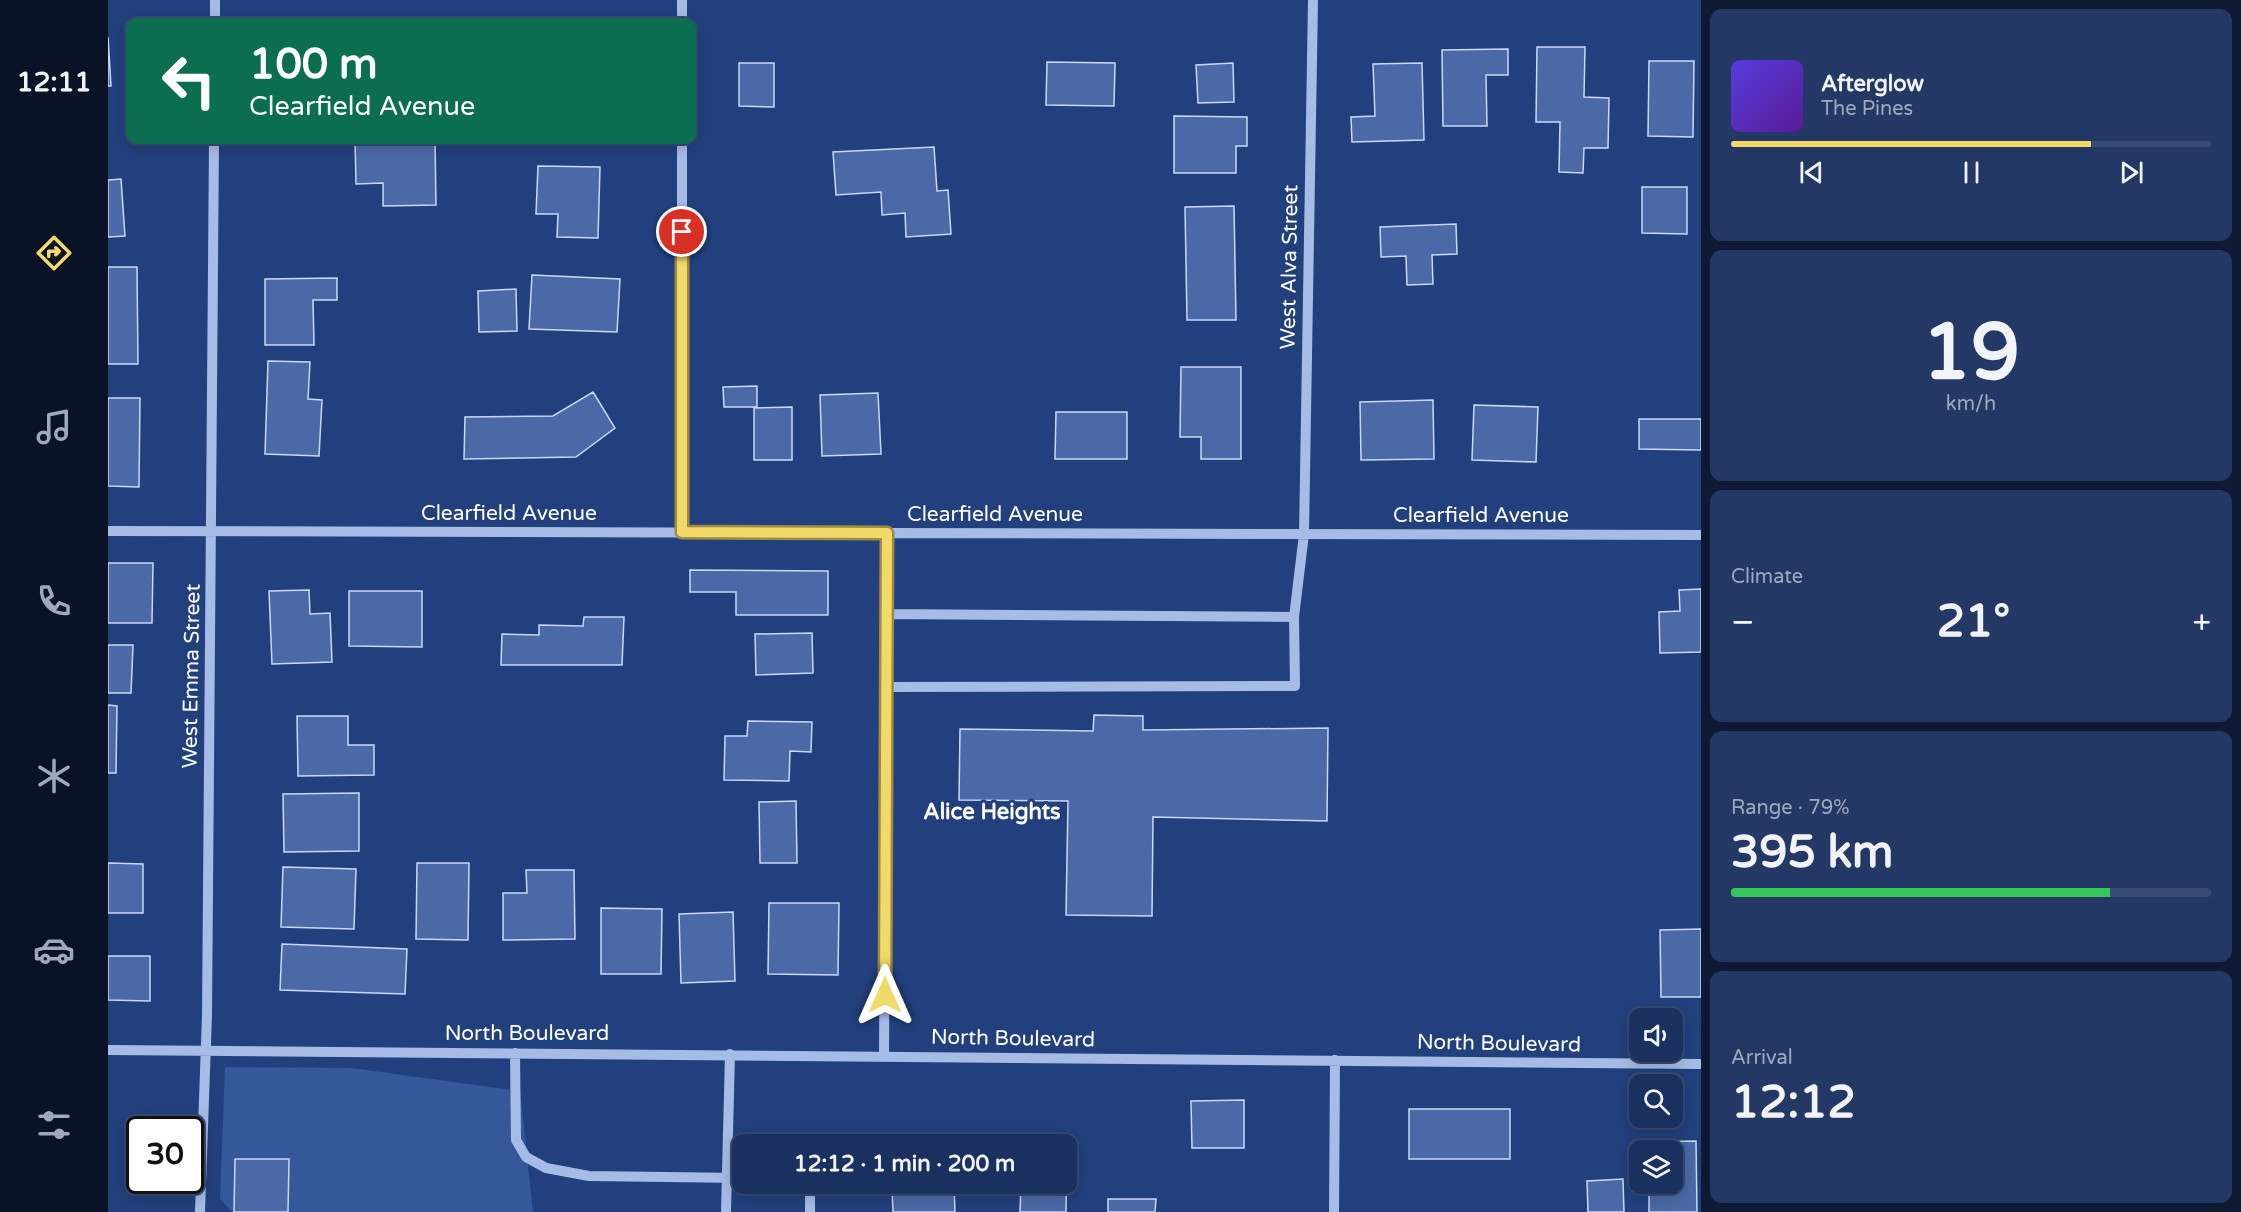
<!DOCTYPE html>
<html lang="en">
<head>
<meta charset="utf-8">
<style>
	:root { --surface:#1a305e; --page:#233864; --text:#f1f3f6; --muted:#9fa9bc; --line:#384b73; --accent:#f2d968 }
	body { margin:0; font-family:"Varela Round",sans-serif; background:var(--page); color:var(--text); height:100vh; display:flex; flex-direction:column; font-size:22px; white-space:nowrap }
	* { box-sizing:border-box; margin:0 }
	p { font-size:20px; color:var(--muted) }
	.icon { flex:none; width:33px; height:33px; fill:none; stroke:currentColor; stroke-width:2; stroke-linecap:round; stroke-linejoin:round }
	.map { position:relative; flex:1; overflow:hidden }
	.sheet { display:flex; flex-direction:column; gap:9px; padding:9px; background:#0e1a34; width:540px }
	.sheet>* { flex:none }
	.hud { position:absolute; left:18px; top:18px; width:570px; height:126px; border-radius:12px; box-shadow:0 3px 15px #0003,0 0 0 2px var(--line); background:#0b6e4f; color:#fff; overflow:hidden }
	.tools { position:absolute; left:1521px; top:1008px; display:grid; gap:12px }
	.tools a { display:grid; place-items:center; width:54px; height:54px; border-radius:12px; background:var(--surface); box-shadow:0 3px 15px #0003,0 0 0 2px var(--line); font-size:30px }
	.speed { position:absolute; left:18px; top:1116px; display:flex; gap:12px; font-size:30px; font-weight:700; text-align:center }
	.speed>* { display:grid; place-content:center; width:78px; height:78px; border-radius:50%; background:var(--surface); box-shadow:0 3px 15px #0003,0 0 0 2px var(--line); line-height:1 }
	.speed .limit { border:3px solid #111; border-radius:9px; background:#fff; color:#111 }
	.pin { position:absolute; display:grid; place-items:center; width:51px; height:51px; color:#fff; margin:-26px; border:3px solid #fff; border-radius:50%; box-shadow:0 2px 6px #0007 }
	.me { position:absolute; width:66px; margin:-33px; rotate:0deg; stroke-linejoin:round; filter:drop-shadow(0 0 4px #0008) }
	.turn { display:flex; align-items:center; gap:21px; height:126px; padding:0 24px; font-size:27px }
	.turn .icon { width:78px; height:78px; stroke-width:2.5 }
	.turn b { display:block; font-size:42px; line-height:51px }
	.big { font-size:45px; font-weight:700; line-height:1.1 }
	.sheet .widget { flex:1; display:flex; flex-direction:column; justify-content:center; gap:9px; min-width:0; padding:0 21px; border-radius:12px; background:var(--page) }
	.sheet .dial { align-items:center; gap:0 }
	.dial b { font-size:78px; line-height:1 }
	.song { display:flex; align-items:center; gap:18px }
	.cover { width:72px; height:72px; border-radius:9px; background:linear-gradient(135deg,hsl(250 70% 55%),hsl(270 70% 35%)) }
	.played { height:6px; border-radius:3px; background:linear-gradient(90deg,var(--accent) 75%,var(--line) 75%) }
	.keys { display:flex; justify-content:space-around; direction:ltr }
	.heat { display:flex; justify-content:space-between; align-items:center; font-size:33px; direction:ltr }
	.charge { height:9px; border-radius:4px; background:linear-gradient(90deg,#34c759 79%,var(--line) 0) }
	.trip { position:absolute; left:624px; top:1134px; width:345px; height:60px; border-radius:12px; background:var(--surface); box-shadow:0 3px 15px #0003,0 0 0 2px var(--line); font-weight:700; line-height:60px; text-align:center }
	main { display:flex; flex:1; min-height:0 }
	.tab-bar { display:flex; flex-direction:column; width:108px; justify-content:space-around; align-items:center; background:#0a1326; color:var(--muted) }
	.tab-bar .icon { width:42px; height:42px }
	.tab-bar .on { color:var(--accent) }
	.tab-bar b { font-size:27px; color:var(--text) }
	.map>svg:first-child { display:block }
	.green { fill:#35589b }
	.building { fill:#4b69a6; stroke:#c9d8f5; stroke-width:1.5 }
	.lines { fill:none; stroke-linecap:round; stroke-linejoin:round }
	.minor { stroke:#a6bce6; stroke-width:10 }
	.route-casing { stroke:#9d8d44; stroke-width:15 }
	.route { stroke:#f2d968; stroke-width:10 }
	.labels { text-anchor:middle; stroke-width:6; stroke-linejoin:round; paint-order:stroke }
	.street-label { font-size:21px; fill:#fff; stroke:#22407d }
	.neighbourhood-label { font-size:22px; font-weight:bold; fill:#fff; stroke:#22407d }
</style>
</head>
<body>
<main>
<nav class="tab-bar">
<b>12:11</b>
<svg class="icon on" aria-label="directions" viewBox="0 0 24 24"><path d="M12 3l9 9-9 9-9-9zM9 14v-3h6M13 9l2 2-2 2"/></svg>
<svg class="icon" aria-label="music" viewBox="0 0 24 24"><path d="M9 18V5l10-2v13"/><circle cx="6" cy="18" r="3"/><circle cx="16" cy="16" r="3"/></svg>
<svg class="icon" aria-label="phone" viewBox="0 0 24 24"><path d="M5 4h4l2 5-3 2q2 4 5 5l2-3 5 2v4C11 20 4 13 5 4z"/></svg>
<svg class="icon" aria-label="climate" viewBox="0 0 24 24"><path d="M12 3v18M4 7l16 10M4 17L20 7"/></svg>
<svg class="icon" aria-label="car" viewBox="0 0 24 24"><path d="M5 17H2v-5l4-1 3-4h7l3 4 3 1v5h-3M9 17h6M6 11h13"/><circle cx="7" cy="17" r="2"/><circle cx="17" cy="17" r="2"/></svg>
<svg class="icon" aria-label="filters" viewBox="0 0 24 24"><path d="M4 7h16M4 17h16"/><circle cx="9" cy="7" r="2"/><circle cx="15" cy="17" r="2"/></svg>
</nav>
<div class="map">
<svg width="1593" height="1212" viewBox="0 0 1593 1212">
	<rect width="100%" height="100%" fill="#22407d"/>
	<path class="green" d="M117,1067L244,1068L412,1091L425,1212H124L112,1199Z"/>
	<path class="building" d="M0,37L3,86H0Z
		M1429,47H1477L1476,97L1501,98L1500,148H1476L1475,173L1451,172L1452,122H1428Z
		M1400,49V75H1378L1379,126H1335L1334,50Z
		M1541,61H1586L1585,137L1540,136Z
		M939,62L1007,63L1006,106L938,105Z
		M631,63H666V107L631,106Z
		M1125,63L1126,102L1090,103L1088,65Z
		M1314,63L1316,140L1244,142L1243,117L1267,116L1265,64Z
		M1066,116L1139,117V146H1128V173H1066Z
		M247,140H327L328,205L275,206V183L248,184Z
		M826,147L829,191L840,190L843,234L798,237L797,213L774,215L773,192L728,195L725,152Z
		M430,166L492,167L490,238L449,237L450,214H428Z
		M13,179L17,236L0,237V180Z
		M1534,187H1579V234L1534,233Z
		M1126,206L1128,320H1079L1077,207Z
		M1348,224L1349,254L1324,255L1325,284L1299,285L1298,256L1273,257L1272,227Z
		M0,267H29L30,364H0Z
		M424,275L512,279L509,332L421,329Z
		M229,278V300H205L206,345H157V279Z
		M408,289L409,331L371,332L370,291Z
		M160,361L202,362L200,399L214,400L211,456L157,454Z
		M1073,367H1133V459H1093V437H1072Z
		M649,386V407H616L615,387Z
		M485,392L507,428L468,457L356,459L357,417L445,416Z
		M770,393L773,454L714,456L712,395Z
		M0,398H32L31,487L0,486Z
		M1325,400L1326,459L1253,460L1252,402Z
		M1366,405L1430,407L1428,462L1364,460Z
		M684,407V460H646V408Z
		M948,412H1019V459H947Z
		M1531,419H1593V450L1531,449Z
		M0,563H45L44,623H0Z
		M582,570L720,571V615H628V592H582Z
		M1593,589V652L1552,653L1551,612L1572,611L1571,590Z
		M201,590L202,614L222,613L224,662L164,664L161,591Z
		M241,591H314V647L241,646Z
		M476,617H516L514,665H393L394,634L431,635V625L475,626Z
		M704,633L705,673L648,675L647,634Z
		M0,645H25L23,693H0Z
		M0,705L9,706L8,773H0Z
		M986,715L1035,716V730L1220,728L1219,821L1045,817L1044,916L958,915L960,801L851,800L852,729L985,731Z
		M189,716H240V745H266V775L190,776Z
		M640,721L704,722L703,752L682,751L681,781L616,780L617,736H639Z
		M251,793V851L176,852L175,794Z
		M688,801L689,863H652L651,802Z
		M0,863L35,864V913H0Z
		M309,863H361L360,940L308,939Z
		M175,867L248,869L246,929L173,927Z
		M418,870H466L467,939L395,940V893H419Z
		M661,903H731L730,975L660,974Z
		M493,908L554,909L553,974H493Z
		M625,912L627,981L573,983L571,914Z
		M1593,929V997H1553L1552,930Z
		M174,944L299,949L297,994L172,990Z
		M0,956H42V1001L0,1000Z
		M1136,1100V1148H1084L1083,1101Z
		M1301,1109H1402V1159H1301Z
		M890,1134L959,1135L958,1212H912L913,1184H958V1144H890Z
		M1588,1141L1589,1212H1541V1184H1564V1150H1540V1142Z
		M127,1159H181L180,1212H126Z
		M1515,1179L1516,1212H1480L1479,1181Z
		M805,1184H846L847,1212H785L784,1189L805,1188Z
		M1000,1199H1048L1047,1212H1000Z"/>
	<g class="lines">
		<path class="minor" d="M574,0V22
			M107,22V0
			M574,140V532
			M0,531L1593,535
			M778,614L1186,617L1187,686L778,687
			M1186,617L1196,534L1205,0
			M0,1050L1593,1064
			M407,1053L408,1140L418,1157L438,1168L481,1176L634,1178
			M776,1056L779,533
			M686,1184L702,1192V1212
			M92,1212L99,1015L106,140
			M618,1212L622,1054
			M1226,1212L1227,1060"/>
	</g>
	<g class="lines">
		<g class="route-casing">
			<path id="route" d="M574,232V532L779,533L777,995"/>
		</g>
		<use href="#route" class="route"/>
	</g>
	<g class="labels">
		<g class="street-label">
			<text transform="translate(1181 267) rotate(-89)" y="7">West Alva Street</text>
			<text x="401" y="520">Clearfield Avenue</text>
			<text x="887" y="521">Clearfield Avenue</text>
			<text x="1373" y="522">Clearfield Avenue</text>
			<text transform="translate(83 676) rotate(-89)" y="7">West Emma Street</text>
			<text x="419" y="1040">North Boulevard</text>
			<text transform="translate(905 1038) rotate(1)" y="7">North Boulevard</text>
			<text transform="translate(1391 1043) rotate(1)" y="7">North Boulevard</text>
		</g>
		<g class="neighbourhood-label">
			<text x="884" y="819">Alice Heights</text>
		</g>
	</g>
</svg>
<div class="tools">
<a><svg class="icon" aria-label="sound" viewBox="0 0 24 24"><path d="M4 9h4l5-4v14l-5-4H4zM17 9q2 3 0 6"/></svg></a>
<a><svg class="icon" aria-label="search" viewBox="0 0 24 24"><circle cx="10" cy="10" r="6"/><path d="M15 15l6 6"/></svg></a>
<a><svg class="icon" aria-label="layers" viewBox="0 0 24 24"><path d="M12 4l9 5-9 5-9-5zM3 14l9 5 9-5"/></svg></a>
</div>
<div class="speed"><div class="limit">30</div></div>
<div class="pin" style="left:574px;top:232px;background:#d93025"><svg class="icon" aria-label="arrive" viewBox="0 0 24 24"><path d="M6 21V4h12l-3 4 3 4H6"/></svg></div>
<svg class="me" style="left:777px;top:995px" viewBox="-20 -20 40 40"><path d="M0-17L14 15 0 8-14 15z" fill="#f2d968" stroke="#fff" stroke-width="4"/></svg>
<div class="trip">12:12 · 1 min · 200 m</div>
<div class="hud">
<div class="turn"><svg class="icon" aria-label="left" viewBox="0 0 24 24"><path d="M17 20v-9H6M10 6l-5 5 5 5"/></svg><div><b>100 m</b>Clearfield Avenue</div></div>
</div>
</div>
<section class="sheet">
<div class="widget">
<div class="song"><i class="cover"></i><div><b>Afterglow</b><p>The Pines</p></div></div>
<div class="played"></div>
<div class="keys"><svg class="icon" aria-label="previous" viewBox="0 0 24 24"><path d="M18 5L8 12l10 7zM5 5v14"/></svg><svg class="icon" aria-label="pause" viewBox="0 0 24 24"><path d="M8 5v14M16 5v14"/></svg><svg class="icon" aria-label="next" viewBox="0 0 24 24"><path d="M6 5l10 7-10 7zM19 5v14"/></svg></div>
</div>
<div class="widget dial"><b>19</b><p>km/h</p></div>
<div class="widget"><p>Climate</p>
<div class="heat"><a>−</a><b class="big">21°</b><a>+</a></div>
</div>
<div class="widget"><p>Range · 79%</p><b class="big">395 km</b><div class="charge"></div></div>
<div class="widget"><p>Arrival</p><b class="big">12:12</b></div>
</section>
</main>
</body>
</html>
